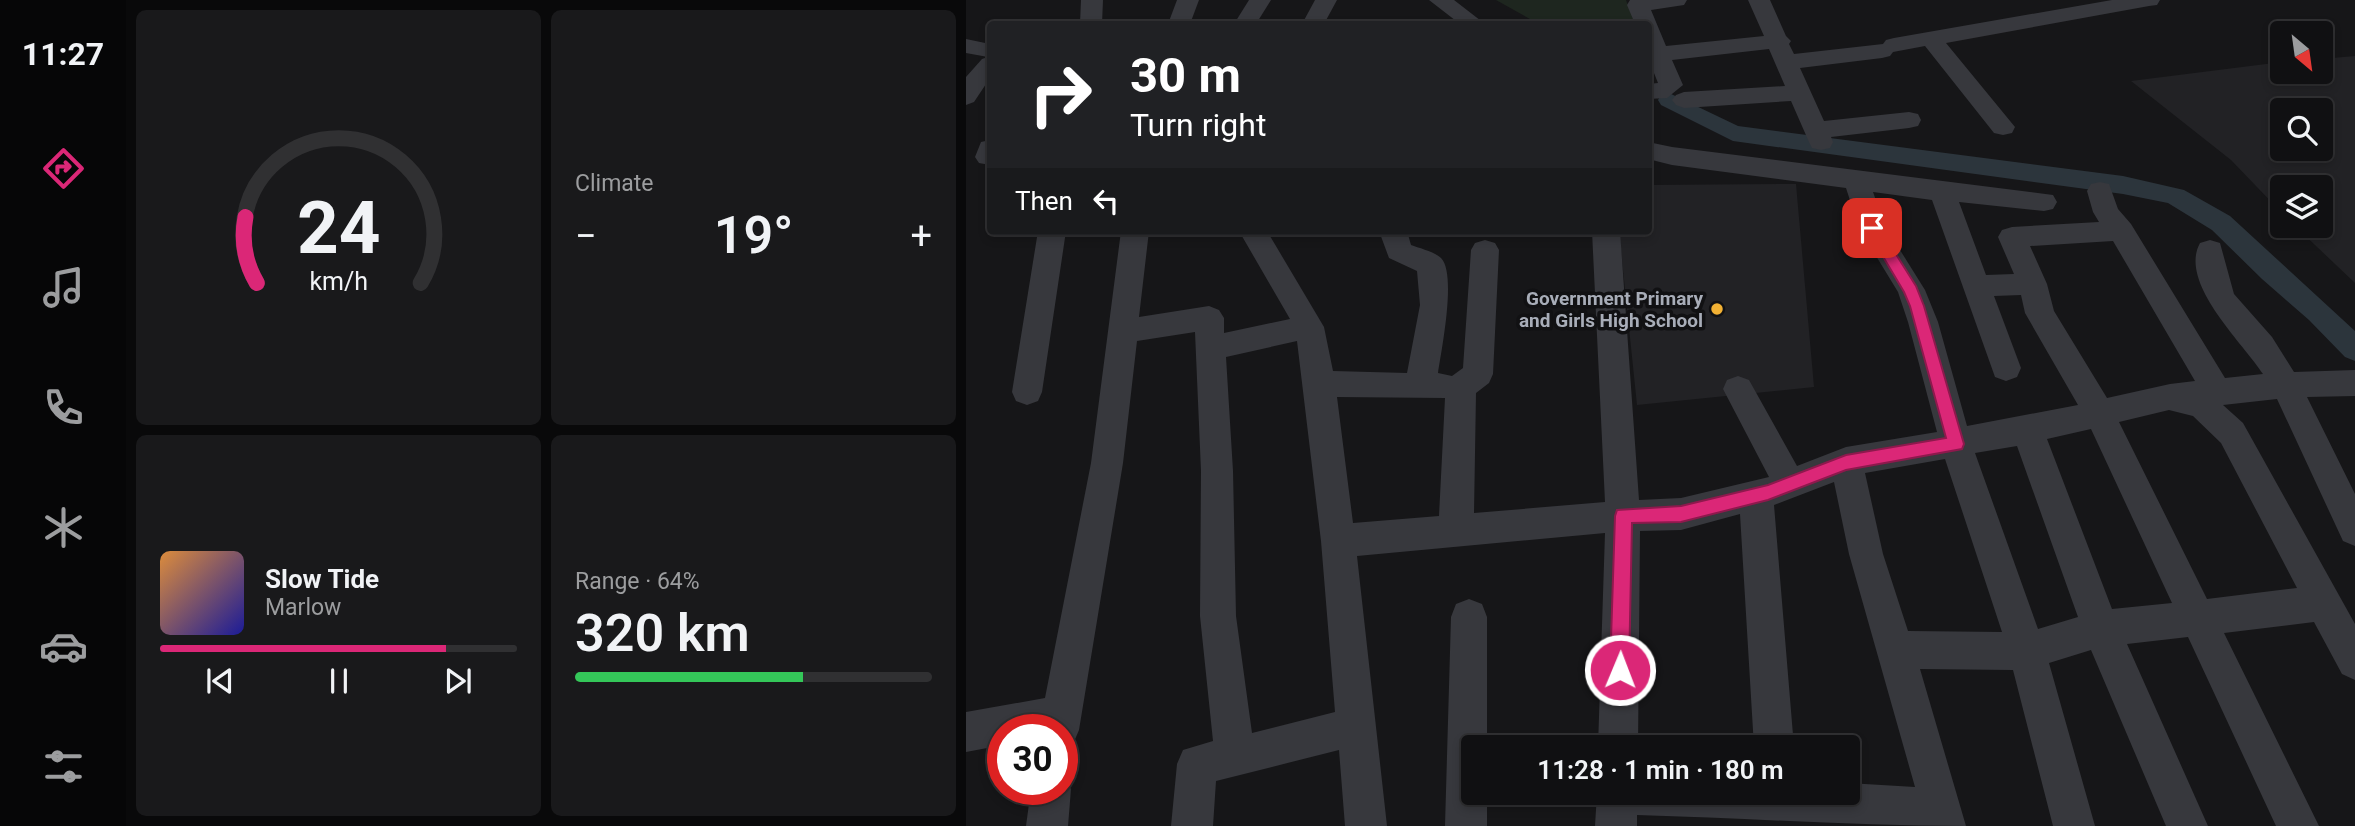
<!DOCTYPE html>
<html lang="en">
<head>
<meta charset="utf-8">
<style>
	:root { --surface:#101012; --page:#19191b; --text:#f1f3f6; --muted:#9c9d9f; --line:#303032; --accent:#db2777 }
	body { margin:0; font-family:Roboto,sans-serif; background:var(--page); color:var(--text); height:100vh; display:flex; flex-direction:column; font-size:26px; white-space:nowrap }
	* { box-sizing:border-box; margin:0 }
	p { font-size:23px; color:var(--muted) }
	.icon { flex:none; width:38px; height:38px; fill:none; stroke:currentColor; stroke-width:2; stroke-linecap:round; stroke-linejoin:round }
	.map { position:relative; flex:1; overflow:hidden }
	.panel { display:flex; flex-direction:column; gap:10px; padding:10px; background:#09090a; width:840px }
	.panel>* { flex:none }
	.guide { position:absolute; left:21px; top:21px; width:665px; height:214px; border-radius:7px; box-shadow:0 4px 10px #0003,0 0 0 2px var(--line); background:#202124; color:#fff; overflow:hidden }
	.needle { width:46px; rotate:151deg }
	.tools { position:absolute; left:1304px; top:21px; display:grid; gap:14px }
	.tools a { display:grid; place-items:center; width:63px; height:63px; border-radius:7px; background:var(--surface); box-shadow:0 4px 10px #0003,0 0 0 2px var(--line); font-size:35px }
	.speed { position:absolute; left:21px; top:714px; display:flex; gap:14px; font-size:35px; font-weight:700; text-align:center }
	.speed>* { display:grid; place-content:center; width:91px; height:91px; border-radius:50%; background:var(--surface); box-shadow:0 4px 10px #0003,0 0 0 2px var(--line); line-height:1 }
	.speed .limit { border:10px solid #d22; background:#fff; color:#111 }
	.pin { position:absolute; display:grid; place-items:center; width:60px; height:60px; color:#fff; margin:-30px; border-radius:14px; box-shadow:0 4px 10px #0006 }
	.me { position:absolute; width:77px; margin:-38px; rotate:1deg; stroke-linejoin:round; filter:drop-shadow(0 0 5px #0008) }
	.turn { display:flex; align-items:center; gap:24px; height:147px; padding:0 28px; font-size:32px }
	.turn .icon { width:91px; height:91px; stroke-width:2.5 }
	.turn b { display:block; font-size:49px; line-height:60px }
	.then { display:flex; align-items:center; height:66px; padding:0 28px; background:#0003; gap:14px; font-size:26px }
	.big { font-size:52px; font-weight:600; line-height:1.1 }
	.panel .card { flex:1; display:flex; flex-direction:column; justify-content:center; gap:10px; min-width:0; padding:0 24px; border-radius:10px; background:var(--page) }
	.panel .dial { align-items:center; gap:0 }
	.dial svg { height:182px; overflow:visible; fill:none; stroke:var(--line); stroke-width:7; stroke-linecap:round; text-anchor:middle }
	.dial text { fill:var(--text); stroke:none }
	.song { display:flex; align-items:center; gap:21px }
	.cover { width:84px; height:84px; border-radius:10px; background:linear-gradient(135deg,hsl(30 70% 55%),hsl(240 70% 35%)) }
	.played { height:7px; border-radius:4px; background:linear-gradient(90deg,var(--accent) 80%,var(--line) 80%) }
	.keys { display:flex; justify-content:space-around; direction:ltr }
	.heat { display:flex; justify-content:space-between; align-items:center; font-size:38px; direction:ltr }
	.charge { height:10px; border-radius:5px; background:linear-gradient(90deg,#34c759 64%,var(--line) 0) }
	.panel .tiles { flex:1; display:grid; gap:10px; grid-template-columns:repeat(2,1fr) }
	.trip { position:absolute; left:495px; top:735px; width:399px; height:70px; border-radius:7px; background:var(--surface); box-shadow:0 4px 10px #0003,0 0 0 2px var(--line); font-weight:600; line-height:70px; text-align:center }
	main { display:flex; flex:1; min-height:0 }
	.dock { display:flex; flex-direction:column; width:126px; justify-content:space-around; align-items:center; background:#060607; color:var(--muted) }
	.dock .icon { width:49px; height:49px }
	.dock .current { color:var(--accent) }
	.dock b { font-size:32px; color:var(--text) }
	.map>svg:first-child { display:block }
	.built { fill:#222225; fill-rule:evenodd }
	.green { fill:#1e261f }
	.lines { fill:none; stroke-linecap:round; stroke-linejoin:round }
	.canal { fill:#2c353c; fill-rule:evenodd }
	.minor { fill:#37383d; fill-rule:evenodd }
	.route { fill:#db2777; stroke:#8e194d; stroke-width:2 }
	.poi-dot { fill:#f2b134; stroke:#111113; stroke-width:2.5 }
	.labels { text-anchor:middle; stroke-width:7; stroke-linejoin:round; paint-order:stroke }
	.poi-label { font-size:19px; font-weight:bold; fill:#a8adb8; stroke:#111113; text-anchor:end }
</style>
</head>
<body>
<main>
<nav class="dock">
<b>11:27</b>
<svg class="icon current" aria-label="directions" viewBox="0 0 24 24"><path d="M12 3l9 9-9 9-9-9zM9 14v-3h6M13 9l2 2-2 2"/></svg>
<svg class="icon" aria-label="music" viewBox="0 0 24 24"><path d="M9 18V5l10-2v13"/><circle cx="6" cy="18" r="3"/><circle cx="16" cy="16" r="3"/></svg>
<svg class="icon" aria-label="phone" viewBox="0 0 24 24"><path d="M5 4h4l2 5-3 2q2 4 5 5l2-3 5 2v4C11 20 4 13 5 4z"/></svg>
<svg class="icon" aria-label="climate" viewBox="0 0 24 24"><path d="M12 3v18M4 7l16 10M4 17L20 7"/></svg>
<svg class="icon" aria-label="car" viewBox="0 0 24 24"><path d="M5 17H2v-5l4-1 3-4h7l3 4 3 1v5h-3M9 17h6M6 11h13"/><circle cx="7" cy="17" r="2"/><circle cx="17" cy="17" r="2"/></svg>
<svg class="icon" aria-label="filters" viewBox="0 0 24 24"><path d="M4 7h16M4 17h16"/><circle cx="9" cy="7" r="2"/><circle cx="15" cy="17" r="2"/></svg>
</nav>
<section class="panel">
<div class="tiles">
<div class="card dial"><svg viewBox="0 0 100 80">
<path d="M14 69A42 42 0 1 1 86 69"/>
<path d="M14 69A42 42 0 0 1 9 40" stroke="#db2777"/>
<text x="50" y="56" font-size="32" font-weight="700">24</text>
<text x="50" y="72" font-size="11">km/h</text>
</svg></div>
<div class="card"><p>Climate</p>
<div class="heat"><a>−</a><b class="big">19°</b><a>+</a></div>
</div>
<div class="card">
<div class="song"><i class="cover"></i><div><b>Slow Tide</b><p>Marlow</p></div></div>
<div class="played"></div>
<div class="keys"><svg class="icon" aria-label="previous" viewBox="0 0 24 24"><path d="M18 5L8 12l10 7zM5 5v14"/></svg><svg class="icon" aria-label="pause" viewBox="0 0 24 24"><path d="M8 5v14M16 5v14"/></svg><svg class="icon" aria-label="next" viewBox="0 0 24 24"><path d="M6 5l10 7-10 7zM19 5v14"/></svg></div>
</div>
<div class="card"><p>Range · 64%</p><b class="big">320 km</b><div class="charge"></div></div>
</div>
</section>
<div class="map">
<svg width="1389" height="826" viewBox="0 0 1389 826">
	<rect width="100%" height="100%" fill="#161618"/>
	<path class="built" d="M1389,56V283L1329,226H1354V187H1316V213L1265,160L1165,81L1316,62V72H1354L1355,59ZM1316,110H1354V149H1316Z
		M830,184L848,387L671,405L653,231H682L683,185Z"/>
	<path class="green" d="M530,0H660L669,24H573Z"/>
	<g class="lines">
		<path class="canal" d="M703,93L772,126L1157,176L1218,190L1264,216L1389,331V361L1379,357L1343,320L1296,279L1246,230L1202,203L1157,194L767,141L695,105L692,100L695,95Z"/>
		<path class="minor" d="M115,0H137L136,24H114Z
			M211,0H233L224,24H202Z
			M283,0H305L290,24H268Z
			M349,0H371L358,24H336Z
			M463,0H488L519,24H494Z
			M664,0H721L718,5L685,10L700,46L798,36L782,0H804L820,36L825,41L823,44L828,54L917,44L920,40L928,38L1146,0H1194L1191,5L1183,6L980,43L1049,127L1046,133L1037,135L1028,133L959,46L927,52L924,56L916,58L834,68L858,121L943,112L952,114L955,120L952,126L943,128L865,137L867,142L864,148L855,150L846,148L843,142L825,101L718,108L710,105L706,100L710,95L718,92L819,86L803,49L706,60L717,85L701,98L682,99V84L692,83L682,58V24H669L661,5Z
			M0,39L24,44V78L8,102L0,105V77L16,59L22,57L0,53Z
			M24,140V165L13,163L9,157L15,142Z
			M682,142L706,147L1087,195L1091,202L1087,209L1078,211L993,202L1020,275L1048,274L1032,237L1036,230L1046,227L1133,222L1127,212L1121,191L1125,184L1134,182L1143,184L1152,209L1165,224L1259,378L1297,374C1277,343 1212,283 1234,243L1244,240L1254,243L1268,294L1306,337L1328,372L1389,370V396L1341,397L1389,494V546L1377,541L1311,399L1257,405L1277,423L1389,624V680L1376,674L1348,622L1258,633L1353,826H1310L1222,637L1161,644L1242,826H1200L1125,650L1083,663L1129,826H1087L1047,670L954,669L1000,826C890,826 781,818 671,815V826H629L631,793H882V783L949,787L883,554L868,482L808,505L828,747H788L774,514L715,530L674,531L672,747H632L639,533L391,556L421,826H379L373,750L250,781L247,826H205L211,764L217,750L247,741L234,616L235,471L229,332L171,341L157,463L113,730L107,744L96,748V730H37V745L0,752V712L79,698L125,463L155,231H183L173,317L243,306L253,310L258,318V333L324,319L273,231H301L358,327L367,371L441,373L454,305L451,271L423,258L413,231H441L445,245C453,248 469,252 475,258C491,274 475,352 472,373L486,376L497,368L505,250L509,243L519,240L529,243L533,250L527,374L523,383L510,393L508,513L639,502L626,231H654L673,500L715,498L803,477L757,389L761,380L772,376L783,380L831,466L880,447L971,432L942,322L932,292L893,228L880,188L706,165L682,159ZM907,192L966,200L1029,377L1040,381L1051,377L1055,368L1028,296L1055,295L1059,313L1112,405L1001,426L972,322L959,290L919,226ZM1147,241L1229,381L1204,384L1141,398L1088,311L1081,284L1064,246ZM331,341L355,541L369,712L286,733L270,616L267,471L260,357ZM371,397L479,398L473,516L387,523ZM1203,410L1227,416L1255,443L1331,588L1241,599L1153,422ZM1125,429L1206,603L1146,609L1081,439ZM1051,446L1112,617L1072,629L1009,453ZM979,459L1036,632L942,631L917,554L899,473Z
			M72,231H100L76,392L72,401L61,405L50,401L46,392Z
			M503,599L516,604L521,617V747H508V793H521V826H479L485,617L490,604Z
			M96,773L105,789L102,826H60L65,789H96Z"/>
	</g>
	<path class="route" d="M906,223L911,224L950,286L958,306L998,444L996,449L880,470L802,500L715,522L666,523L663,670L661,677L654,680L647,677L644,670L649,516L651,510L715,506L802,485L880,455L980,438L944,306L938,292L900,228Z"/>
	<circle class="poi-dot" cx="751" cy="309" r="7"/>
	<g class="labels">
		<g class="poi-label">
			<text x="737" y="305">Government Primary<tspan x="737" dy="22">and Girls High School</tspan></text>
		</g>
	</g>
</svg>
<div class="tools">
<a><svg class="needle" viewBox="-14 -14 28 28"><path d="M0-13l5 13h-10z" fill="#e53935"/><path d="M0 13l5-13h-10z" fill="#9c9d9f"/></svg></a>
<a><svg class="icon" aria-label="search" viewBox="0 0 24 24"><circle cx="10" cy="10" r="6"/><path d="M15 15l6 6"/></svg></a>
<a><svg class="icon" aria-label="layers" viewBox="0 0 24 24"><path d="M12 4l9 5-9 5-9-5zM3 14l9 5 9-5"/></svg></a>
</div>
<div class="speed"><div class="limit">30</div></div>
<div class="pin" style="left:906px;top:228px;background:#d93025"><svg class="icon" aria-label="arrive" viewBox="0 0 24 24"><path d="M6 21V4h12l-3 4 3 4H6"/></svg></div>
<svg class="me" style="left:654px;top:670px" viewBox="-20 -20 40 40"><circle r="17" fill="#db2777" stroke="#fff" stroke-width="3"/><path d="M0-11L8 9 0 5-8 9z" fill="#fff"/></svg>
<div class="trip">11:28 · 1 min · 180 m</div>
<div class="guide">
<div class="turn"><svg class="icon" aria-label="right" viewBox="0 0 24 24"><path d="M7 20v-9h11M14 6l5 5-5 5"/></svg><div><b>30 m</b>Turn right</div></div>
<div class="then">Then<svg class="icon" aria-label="left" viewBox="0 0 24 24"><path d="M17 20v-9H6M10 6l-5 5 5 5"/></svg></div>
</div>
</div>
</main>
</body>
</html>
